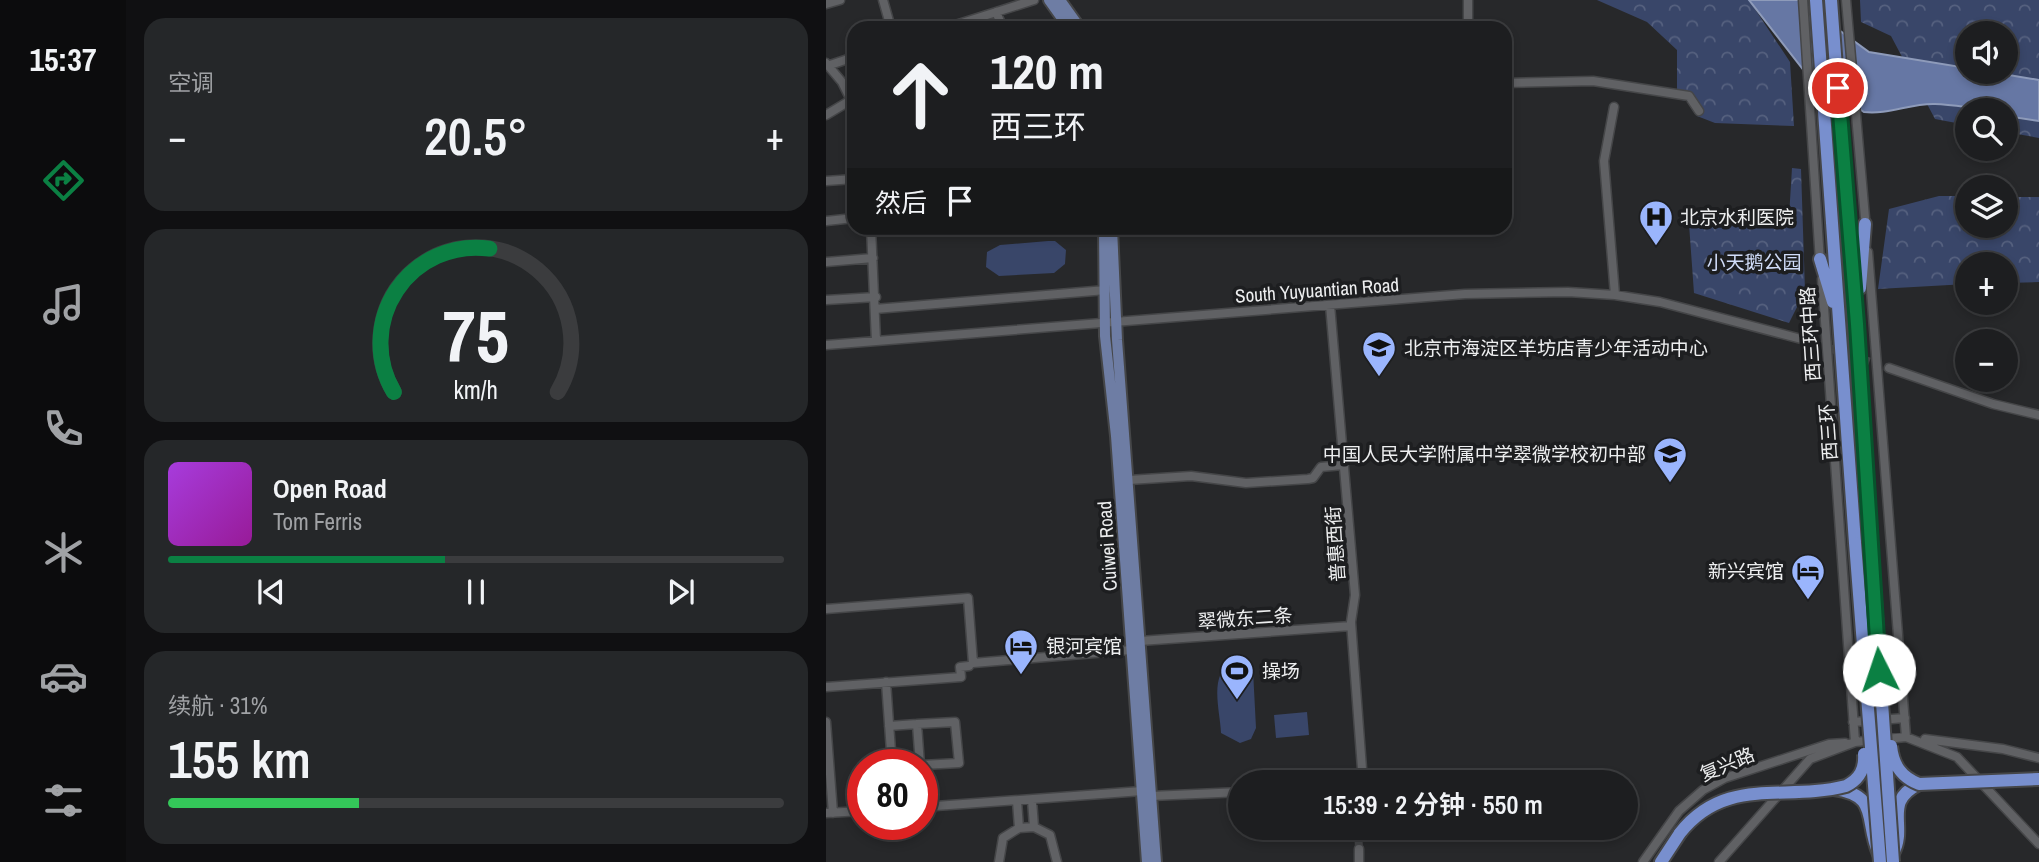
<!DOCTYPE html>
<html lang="zh">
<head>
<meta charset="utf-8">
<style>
	:root { --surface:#1d1e20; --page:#252729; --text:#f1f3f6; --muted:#a0a2a5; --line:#3b3c3e; --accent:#0b8043 }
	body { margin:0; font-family:"Archivo Narrow","Noto Sans SC",sans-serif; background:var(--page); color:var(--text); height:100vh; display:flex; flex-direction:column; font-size:26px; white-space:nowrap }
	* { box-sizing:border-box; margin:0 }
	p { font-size:23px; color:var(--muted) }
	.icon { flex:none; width:38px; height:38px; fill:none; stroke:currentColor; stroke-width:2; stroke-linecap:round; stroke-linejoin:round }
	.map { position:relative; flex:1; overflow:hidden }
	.drawer { display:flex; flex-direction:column; gap:18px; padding:18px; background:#101012; width:700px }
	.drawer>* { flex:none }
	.top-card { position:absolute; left:21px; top:21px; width:665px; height:214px; border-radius:21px; box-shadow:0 4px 10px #0003,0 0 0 2px var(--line); background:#1d1e20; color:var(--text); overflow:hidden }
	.controls { position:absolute; left:1129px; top:21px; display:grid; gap:14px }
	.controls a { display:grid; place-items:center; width:63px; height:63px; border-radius:50%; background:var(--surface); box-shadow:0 4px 10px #0003,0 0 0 2px var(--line); font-size:35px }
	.speed { position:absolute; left:21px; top:749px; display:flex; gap:14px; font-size:35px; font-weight:700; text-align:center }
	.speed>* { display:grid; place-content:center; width:91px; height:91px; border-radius:50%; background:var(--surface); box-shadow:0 4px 10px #0003,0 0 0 2px var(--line); line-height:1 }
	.speed .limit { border:10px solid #d22; background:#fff; color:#111 }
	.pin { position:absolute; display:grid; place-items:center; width:60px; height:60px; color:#fff; margin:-30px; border:4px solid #fff; border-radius:50%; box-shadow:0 2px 7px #0007 }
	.me { position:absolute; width:77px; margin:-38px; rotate:356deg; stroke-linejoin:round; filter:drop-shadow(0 0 5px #0008) }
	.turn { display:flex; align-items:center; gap:24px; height:147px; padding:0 28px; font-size:32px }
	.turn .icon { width:91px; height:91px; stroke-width:2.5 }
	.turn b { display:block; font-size:49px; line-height:60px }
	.then { display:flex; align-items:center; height:66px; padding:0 28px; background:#0003; gap:14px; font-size:26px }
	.big { font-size:52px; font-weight:600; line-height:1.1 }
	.drawer .card { flex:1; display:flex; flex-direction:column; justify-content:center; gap:10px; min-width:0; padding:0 24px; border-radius:21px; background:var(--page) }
	.drawer .dial { align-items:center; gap:0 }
	.dial svg { height:182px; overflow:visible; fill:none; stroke:var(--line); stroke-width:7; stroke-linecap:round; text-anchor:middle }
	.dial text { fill:var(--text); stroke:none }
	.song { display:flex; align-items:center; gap:21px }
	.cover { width:84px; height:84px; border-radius:10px; background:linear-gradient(135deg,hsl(280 70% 55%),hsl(300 70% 35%)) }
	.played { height:7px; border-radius:4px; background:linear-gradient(90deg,var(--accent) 45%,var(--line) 45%) }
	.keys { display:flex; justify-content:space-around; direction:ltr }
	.heat { display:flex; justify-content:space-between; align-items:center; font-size:38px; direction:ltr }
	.charge { height:10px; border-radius:5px; background:linear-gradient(90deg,#34c759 31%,var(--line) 0) }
	.trip { position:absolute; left:402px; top:770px; width:410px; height:70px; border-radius:35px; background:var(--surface); box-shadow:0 4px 10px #0003,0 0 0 2px var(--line); font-weight:600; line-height:70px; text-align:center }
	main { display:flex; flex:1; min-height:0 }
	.dock { display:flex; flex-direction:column; width:126px; justify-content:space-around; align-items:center; background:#0c0c0d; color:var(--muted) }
	.dock .icon { width:49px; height:49px }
	.dock .active { color:var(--accent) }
	.dock b { font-size:32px; color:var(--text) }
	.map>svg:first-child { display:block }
	.green { fill:#394669 }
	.park { fill:url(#park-crowns); fill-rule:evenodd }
	.water { fill:#6677a4; stroke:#8e9bba; stroke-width:2 }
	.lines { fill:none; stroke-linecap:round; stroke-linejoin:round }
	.minor-tunnel { stroke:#454648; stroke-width:8; stroke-dasharray:8 4; stroke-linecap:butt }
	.minor-casing { stroke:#454648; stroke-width:11 }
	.major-casing { stroke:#454648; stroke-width:14 }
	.highway-casing { stroke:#454648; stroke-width:16 }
	.minor { stroke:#606164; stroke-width:8 }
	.major { stroke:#6e7da4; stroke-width:10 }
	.highway { stroke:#788fce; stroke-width:12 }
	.highway-bridge-casing { stroke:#454648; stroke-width:16; stroke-linecap:butt }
	.highway-bridge { stroke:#788fce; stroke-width:12 }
	.route-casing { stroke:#07532c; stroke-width:18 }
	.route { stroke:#0b8043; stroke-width:12 }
	.labels { text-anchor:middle; stroke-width:7; stroke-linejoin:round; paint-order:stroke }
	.poi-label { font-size:19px; fill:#edeeef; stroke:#1d1e20; text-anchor:start }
	.park-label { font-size:19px; fill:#d1ddf9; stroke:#1d1e20 }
	.street-label { font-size:19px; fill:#edeeef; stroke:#1d1e20 }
</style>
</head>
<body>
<main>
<nav class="dock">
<b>15:37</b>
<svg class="icon active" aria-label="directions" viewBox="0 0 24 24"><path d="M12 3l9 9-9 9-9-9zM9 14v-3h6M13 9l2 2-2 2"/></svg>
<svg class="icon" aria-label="music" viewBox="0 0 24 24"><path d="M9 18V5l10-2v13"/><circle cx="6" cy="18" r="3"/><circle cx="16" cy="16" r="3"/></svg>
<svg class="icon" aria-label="phone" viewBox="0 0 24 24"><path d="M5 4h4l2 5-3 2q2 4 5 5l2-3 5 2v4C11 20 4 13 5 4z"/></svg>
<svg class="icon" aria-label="climate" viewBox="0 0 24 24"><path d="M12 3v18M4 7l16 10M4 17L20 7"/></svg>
<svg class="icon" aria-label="car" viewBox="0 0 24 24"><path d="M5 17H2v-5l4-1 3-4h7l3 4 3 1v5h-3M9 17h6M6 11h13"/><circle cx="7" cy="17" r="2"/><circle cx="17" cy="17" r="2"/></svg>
<svg class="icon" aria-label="filters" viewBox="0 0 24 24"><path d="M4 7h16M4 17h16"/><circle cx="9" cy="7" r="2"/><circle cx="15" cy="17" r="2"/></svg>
</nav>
<section class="drawer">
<div class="card"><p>空调</p>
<div class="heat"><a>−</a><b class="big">20.5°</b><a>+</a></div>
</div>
<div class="card dial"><svg viewBox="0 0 100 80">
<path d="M14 69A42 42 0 1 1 86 69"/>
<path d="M14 69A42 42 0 0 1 56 6" stroke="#0b8043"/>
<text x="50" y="56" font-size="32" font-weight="700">75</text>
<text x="50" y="72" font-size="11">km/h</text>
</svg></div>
<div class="card">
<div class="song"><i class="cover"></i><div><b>Open Road</b><p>Tom Ferris</p></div></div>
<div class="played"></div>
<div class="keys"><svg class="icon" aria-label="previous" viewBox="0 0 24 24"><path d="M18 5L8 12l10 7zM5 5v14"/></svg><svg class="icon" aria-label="pause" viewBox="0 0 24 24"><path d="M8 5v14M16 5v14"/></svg><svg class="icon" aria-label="next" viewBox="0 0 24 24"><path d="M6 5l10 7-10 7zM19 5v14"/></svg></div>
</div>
<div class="card"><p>续航 · 31%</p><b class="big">155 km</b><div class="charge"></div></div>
</section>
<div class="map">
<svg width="1213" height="862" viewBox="0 0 1213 862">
	<defs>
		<pattern id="park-crowns" width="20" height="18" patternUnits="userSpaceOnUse" patternTransform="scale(1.75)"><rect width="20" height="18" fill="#394669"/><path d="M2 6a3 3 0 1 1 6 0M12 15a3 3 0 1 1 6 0" fill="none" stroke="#56617f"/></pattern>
	</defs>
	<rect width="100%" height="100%" fill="#27282a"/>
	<path class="green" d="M222,241H229L240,250L239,264L228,273L173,276L160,267L161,252L174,245Z
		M407,662H416L427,670L430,728L425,739L414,743L395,733C394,710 382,673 407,662Z
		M481,712L483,735L450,738L448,715Z"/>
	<path class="park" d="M771,0H923L964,62L968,126L889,123L871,116L865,102L851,99V50L821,22Z
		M1034,0H1213V138L1180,132V110H1141V125L1109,119L1065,36L1035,22ZM1141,33H1180V72H1141Z
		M966,168L975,169L979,291L963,323L868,293L862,210L963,217Z
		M1113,196H1141V226H1180V197H1213V282L1180,283V264H1141V284L1052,289L1063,209Z"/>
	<path class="water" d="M923,0H972L1043,52L1141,68V72H1165L1213,80V121L1180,116V110C1155,110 1133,105 1109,104C1085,103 1062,115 1038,112L979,72Z"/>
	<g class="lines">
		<path class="minor-tunnel" d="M979,340L1063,368
			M532,828L533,849"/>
		<g class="minor-casing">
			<path id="minor" d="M57,0L65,28
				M642,0V28
				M977,0L994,262
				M1020,0L1040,229
				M0,4L14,0
				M170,12L177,28
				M120,28L208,0
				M0,63L16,82L28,106
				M4,65L28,57
				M679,83L767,81L863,96L873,111
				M788,107L778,161L789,295
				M0,115L25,100
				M0,181L28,179
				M0,221L28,218
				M45,228L50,341
				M1042,252L1080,737
				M0,262L47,258
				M996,279L1029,742
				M0,300L50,297
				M504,305L529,595L525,622L537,782
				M49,309L280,290
				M0,345L639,294L742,292L789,295L834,302L979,340
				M1063,368L1167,404L1213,415
				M303,480L365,476L420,483L482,479L487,478L495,467L517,465
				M0,609L142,598L147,663L305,650
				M314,641L525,626
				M60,682L66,765
				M0,687L135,677L134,667L143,666
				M1025,687L1075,682
				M0,722L7,813
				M1027,722L1079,718
				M63,726L91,724
				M1099,739L1177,749L1213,758
				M94,765L91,724L129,722L133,763L96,765
				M325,796L415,792
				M191,801L193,828L208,827L206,800
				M96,807L316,791
				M0,813L37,811
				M208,827L224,835L231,862
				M533,849V862
				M173,862L177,838L193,828
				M817,862L853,811L877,790L899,778L1003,744L1019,743
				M893,862L984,759L1029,742L1080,737L1131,757L1213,844"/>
		</g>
		<g class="major-casing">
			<path id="major" d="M223,0L243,28
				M234,0L254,28
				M278,228L279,336L290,436L321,862
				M286,228L291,340L330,862"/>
		</g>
		<g class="highway-casing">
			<path id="highway" d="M990,0L1029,543
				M1005,0L1045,542
				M994,259L1007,302
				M1034,288L1039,224
				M1008,789C1054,795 1038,820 1053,854
				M1067,853C1082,826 1056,802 1093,784
				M835,862L854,833"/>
		</g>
		<use href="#minor" class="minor"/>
		<use href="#major" class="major"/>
		<use href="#highway" class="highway"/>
		<g class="highway-bridge-casing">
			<path id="highway-bridge" d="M1045,542L1067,862
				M1029,543L1054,862
				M1065,746C1067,765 1075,777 1093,784L1213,779
				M854,833C900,775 958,802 1020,786C1034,779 1039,769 1038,754"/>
		</g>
		<use href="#highway-bridge" class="highway-bridge"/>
	</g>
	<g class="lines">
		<g class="route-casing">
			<path id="route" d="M1012,88L1031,324L1053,670"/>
		</g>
		<use href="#route" class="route"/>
	</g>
	<defs>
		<g id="hospital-pin" transform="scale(1.75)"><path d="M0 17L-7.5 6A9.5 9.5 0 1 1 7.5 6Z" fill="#9ab5fd" stroke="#1d1e20"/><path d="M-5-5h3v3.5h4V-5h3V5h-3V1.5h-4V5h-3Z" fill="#111"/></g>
		<g id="school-pin" transform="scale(1.75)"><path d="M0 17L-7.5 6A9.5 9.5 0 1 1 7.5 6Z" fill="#9ab5fd" stroke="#1d1e20"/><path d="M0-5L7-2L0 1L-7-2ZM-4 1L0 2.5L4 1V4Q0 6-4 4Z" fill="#111"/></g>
		<g id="hotel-pin" transform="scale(1.75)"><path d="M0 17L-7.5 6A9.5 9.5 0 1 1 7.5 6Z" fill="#9ab5fd" stroke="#1d1e20"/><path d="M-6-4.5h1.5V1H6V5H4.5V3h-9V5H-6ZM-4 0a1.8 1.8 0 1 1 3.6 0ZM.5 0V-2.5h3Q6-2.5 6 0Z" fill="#111"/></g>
		<g id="stadium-pin" transform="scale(1.75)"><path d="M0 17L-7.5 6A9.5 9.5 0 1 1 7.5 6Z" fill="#9ab5fd" stroke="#1d1e20"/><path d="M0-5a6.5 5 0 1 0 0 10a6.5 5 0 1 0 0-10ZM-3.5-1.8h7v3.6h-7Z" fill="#111"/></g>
	</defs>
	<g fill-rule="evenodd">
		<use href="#hospital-pin" x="830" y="217"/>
		<use href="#school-pin" x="553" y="348"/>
		<use href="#school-pin" x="844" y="454"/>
		<use href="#hotel-pin" x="982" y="571"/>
		<use href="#hotel-pin" x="195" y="646"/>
		<use href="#stadium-pin" x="411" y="671"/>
	</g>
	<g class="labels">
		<g class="poi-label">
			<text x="854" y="224">北京水利医院</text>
			<text x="578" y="355">北京市海淀区羊坊店青少年活动中心</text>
			<text x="820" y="461" text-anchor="end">中国人民大学附属中学翠微学校初中部</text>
			<text x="958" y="578" text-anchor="end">新兴宾馆</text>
			<text x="220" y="653">银河宾馆</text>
			<text x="436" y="678">操场</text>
		</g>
		<g class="park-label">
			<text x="928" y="269">小天鹅公园</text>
		</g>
		<g class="street-label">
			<text transform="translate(491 290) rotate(-4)" y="7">South Yuyuantian Road</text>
			<text transform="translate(984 334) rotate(-94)" y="7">西三环中路</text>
			<text transform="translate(1002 432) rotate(-94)" y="7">西三环</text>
			<text transform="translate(509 544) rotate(-94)" y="7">普惠西街</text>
			<text transform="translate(281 546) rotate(-94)" y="7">Cuiwei Road</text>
			<text transform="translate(419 618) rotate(-4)" y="7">翠微东二条</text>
			<text transform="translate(901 764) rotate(-23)" y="7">复兴路</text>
		</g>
	</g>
</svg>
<div class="controls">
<a><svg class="icon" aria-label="sound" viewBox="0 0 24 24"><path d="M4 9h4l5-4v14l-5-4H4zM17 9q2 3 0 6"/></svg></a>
<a><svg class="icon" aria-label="search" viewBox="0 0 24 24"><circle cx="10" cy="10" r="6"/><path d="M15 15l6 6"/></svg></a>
<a><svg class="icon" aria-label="layers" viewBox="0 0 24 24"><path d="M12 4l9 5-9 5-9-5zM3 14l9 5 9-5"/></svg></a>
<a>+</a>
<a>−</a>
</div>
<div class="speed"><div class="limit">80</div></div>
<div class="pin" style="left:1012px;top:88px;background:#d93025"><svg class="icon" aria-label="arrive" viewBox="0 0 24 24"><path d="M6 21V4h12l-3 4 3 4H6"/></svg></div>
<svg class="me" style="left:1053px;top:670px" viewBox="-20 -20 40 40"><circle r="19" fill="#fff"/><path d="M0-13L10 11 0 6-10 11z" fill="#0b8043"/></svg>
<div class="trip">15:39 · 2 分钟 · 550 m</div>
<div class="top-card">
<div class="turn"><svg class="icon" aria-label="ahead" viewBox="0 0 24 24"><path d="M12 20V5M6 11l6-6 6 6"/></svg><div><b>120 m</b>西三环</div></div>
<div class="then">然后<svg class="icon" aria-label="arrive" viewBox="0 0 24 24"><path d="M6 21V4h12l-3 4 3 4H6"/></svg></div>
</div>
</div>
</main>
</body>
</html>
